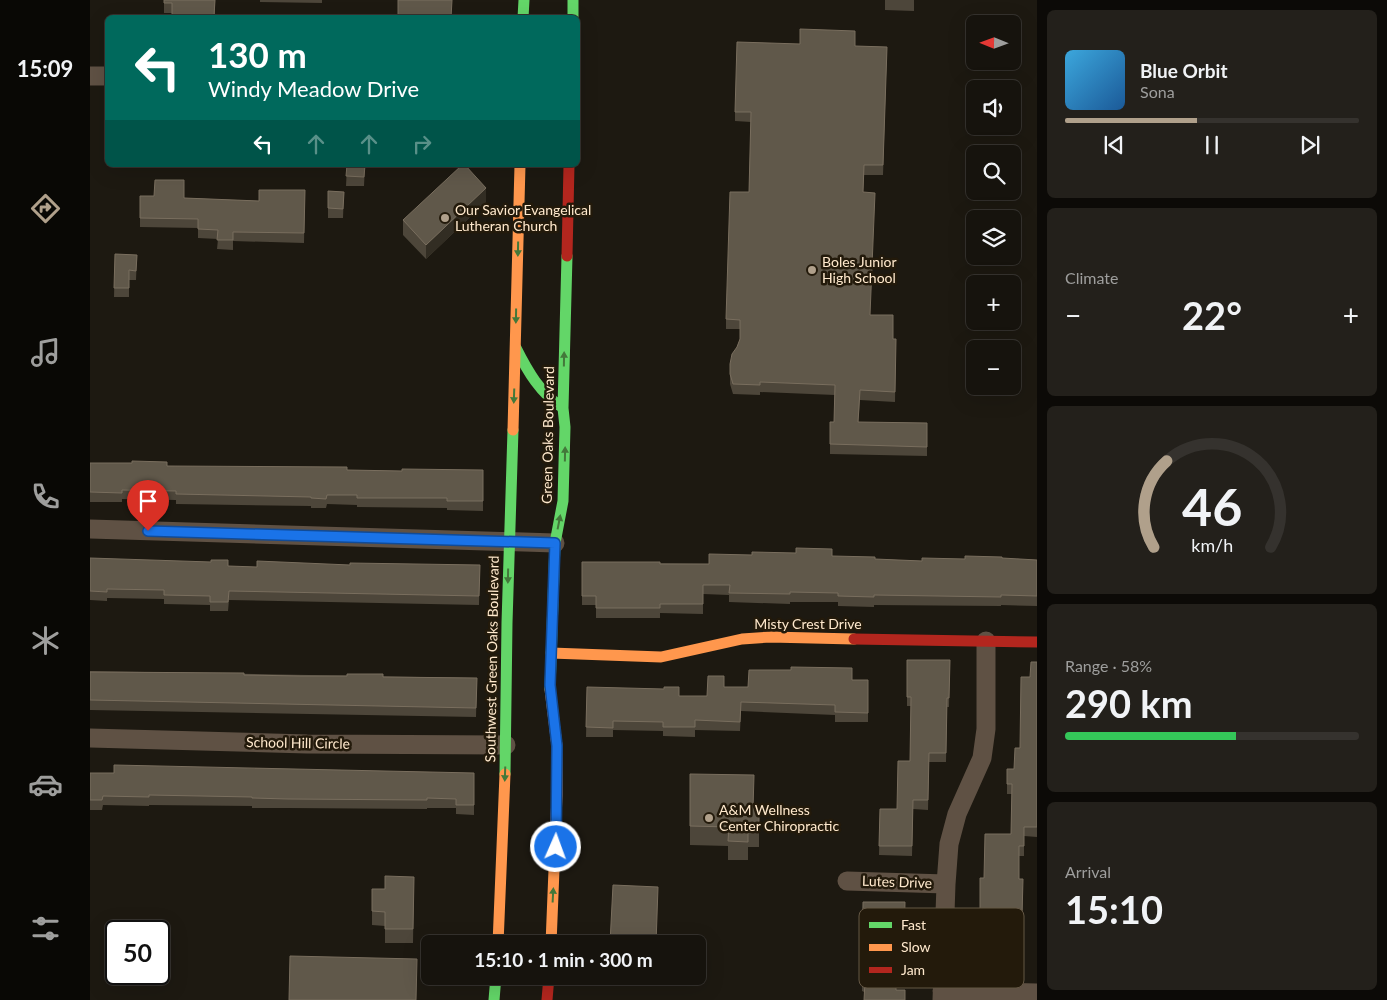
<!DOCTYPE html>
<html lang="en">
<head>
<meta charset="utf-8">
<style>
	:root { --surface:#16130d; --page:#23201b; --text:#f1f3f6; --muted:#9e9e9d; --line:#35322e; --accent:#b0a08b }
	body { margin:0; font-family:Lato,sans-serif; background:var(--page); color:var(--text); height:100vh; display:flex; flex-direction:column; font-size:19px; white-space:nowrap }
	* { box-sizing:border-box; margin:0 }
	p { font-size:16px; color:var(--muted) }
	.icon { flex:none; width:28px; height:28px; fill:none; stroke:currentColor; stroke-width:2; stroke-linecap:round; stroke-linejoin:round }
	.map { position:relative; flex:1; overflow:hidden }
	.sheet { display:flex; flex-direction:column; gap:10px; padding:10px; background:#0c0a07; width:350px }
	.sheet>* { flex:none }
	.banner { position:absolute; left:15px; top:15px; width:475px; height:152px; border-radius:8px; box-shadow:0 5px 20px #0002,0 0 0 1px var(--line); background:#00695c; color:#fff; overflow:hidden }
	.needle { width:32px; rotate:271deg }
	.controls { position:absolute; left:876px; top:15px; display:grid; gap:10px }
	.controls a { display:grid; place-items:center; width:55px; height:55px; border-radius:8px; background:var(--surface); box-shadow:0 5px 20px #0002,0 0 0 1px var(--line); font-size:25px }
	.speed { position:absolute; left:15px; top:920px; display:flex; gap:10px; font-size:25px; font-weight:700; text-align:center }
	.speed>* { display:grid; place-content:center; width:65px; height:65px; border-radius:50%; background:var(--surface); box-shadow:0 5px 20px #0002,0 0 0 1px var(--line); line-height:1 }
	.speed .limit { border:2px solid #111; border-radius:8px; background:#fff; color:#111 }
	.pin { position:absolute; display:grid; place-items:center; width:42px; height:42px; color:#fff; margin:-51px -21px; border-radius:50% 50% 50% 0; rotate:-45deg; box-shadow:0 0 5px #0007 }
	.pin .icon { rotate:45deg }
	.me { position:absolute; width:55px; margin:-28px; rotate:2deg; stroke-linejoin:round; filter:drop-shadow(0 0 4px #0008) }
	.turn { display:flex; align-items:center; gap:18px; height:105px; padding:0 20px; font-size:22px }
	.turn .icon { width:65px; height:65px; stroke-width:2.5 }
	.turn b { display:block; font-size:35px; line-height:42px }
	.lanes { display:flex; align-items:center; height:48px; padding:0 20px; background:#0003; justify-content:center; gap:25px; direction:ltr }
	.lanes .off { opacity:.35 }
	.big { font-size:38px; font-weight:700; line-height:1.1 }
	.sheet .tile { flex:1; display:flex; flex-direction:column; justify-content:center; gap:8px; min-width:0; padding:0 18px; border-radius:8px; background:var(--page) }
	.sheet .dial { align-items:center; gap:0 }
	.dial svg { height:130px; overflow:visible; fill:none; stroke:var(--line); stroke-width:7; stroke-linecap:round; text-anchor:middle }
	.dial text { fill:var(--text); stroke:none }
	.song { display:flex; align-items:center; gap:15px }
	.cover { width:60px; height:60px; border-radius:8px; background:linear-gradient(135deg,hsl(200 70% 55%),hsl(210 70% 35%)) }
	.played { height:5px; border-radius:2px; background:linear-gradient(90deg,var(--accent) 45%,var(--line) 45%) }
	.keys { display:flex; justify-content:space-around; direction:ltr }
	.heat { display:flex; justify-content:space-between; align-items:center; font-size:28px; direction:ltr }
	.charge { height:8px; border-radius:4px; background:linear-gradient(90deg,#34c759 58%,var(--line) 0) }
	.trip { position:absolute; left:331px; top:935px; width:285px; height:50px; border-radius:8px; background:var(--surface); box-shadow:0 5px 20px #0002,0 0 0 1px var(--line); font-weight:700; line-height:50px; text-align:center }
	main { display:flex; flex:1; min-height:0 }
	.menu { display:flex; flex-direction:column; width:90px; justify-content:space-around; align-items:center; background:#090805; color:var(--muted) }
	.menu .icon { width:35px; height:35px }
	.menu .selected { color:var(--accent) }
	.menu b { font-size:22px; color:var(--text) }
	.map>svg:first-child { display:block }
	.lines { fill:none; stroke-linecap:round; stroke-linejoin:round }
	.street { stroke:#5f5144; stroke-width:19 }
	.fast { stroke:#63d668; stroke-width:11 }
	.slow { stroke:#ff974d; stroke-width:11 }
	.jam { stroke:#b3261e; stroke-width:11 }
	.wall { fill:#4d463a }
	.shaded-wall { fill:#322d23 }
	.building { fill:#60584a; stroke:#796e5e }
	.oneway { fill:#43783a }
	.route-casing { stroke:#114b97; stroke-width:12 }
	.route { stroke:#1a73e8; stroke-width:9 }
	.poi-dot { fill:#b0a08b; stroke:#231a0b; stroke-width:2 }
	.labels { text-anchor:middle; stroke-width:5; stroke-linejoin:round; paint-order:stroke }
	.poi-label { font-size:14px; fill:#ffe9cd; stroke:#231a0b; text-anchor:start }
	.street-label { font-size:14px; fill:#ffe9cd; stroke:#231a0b }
	.key { fill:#231a0b; stroke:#655845; stroke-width:1 }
	.key-label { font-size:14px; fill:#ffe9cd }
</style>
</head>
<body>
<main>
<nav class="menu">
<b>15:09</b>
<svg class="icon selected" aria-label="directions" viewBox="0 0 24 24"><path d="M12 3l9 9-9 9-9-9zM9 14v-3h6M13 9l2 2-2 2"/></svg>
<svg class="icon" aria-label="music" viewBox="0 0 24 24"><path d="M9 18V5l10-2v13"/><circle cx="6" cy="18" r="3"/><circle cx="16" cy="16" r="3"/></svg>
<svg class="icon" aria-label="phone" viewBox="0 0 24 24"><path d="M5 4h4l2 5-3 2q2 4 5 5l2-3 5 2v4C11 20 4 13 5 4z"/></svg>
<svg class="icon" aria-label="climate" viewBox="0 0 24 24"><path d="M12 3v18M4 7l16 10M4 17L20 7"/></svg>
<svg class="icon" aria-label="car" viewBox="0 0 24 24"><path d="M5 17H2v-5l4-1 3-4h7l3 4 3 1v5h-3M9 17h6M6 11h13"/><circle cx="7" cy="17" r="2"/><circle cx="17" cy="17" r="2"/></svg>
<svg class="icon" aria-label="filters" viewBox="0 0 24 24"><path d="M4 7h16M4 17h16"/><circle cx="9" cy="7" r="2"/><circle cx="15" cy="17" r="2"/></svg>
</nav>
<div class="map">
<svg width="947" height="1000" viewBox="0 0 947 1000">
	<rect width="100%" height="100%" fill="#1d1911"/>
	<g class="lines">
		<path class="street" d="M0,76H18
			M0,529L465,543
			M0,738L217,744L416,745
			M757,881L856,884
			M852,991L947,993
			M852,1000L856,884L859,844L867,814L892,758L896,729V641"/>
		<path class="fast" d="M483,0V18
			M433,18L434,0
			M426,348C438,372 450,393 473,408
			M460,689L465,543L473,501L475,427L473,408L477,256
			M415,774L417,623L423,430
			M404,1000L406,976"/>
		<path class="slow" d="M423,430L430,165
			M461,653L571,657L652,639L680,637L764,639
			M460,689L467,746V795L461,944
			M408,944L415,774"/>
		<path class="jam" d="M477,256L479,165
			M764,639L947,642
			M457,1000L459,976"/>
	</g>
	<path class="wall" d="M74,0H125V18H82V13H74Z
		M170,0H232V3L170,2Z
		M795,0H824V11L795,10Z
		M710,44L797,47L793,175H774L773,192L780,315L803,339H806L805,402L770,400L768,422L837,423V456L740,454V422H744L745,395L670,392V395L643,394L640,384V364L650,339V329H636V319L659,192L661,122L645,121V112Z
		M257,165H275L274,186H256Z
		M215,190L214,243L143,241V250L127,249L128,239L108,238V228L50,227V196L169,201Z
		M238,191L254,192L253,218H238Z
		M396,202L336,259L313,235V220Z
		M25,254L47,255L46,280H39V297H24Z
		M0,463L77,466L257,470L312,471L393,470V511L357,510V508L267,507V505L237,504L236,508H221V506L86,504V500L32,499V502H0Z
		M742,556L785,559L832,561L912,558L947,560V606L911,605V606L784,605V607L748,606V602H700V604L639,602V595L613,594V614L570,613V618H506V605H492V562L619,564Z
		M0,558L138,566L167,567L260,565H390L389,605L139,600L138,611H120V605L74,604V599L17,598V601L0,600Z
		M817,660H860L859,707H857L856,762H839L838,810L823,809L822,856L789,855L790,809H807L820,761L821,706H817Z
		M947,662V837L934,836V856H929V879L933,888L932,925H928L927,969H897V949H890V924L894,878L921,834L922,794H917V769H924L930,748L940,677Z
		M0,671L387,678L386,717L0,710Z
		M762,680H778V722H745V715L651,711L650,731L605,730V737L573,736V731L523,730V737H496L497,687L589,696H617L634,687H658Z
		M0,773H384V815L366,814V808H337V809L198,808H162V806L59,805V806L13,805L12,810H0Z
		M600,774L664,809H669V847H658V860H638V846L600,845Z
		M324,877L323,943H295V926L282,925V889H295Z
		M773,902L814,946H817L816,976H806L774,992L772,991Z"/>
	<path class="shaded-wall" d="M396,188V202L336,259V245Z
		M770,390V400L768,432V422Z"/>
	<path class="building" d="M74,0H125L124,16H103V18H82V3H74Z
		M308,0H362L361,18H308Z
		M710,29L765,31V46L797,47L793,165H774L773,192L785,193L780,315H803V339H806L805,392L770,390L768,422L837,423V447L740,444V422H744L745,385L670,382V385L643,384L640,374V364L642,354L647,347L650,339V320L636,319L640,192H659L661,112H645L647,42L710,44Z
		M257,165H275L274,177L256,176Z
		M372,165H375L396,188L336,245L313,220Z
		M65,180H94V198L169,201V190H215L214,233L143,232V240H127L128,230L108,229V219L50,218V196H64Z
		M238,191L254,192L253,209L238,208Z
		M25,254L47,255L46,271L39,270V288H24Z
		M42,461L77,462V466L257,467V470L312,471V469L393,470V501H357V498H267V495H237L236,499L221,498V497L86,494V491L32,490V493L0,492V463H42Z
		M706,548L742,549V556L785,557V559L832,561V558L875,559V556L912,557V558L947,560V596L911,595V597L784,595V597L748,596V593L700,592V594L639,593L640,585H613V604H570V608H506V596H492V562H570V564H619V554L662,555V552L706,553Z
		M0,558L121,562V560H138V566L167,567V561L260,565V563L390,565L389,596L139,591L138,602H120V596L74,595V590L17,589V592L0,591Z
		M817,660H860L859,698H857L856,753H839L838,800H823L822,846H789L790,809H807L808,761H820L821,697H817Z
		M941,662H947V827H934V846H929V879H933L932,916H928L927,960L897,959V940L890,939V878H894L895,834H921L922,784H917V769H924L925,748H930L931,677H940Z
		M701,667L762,668V680H778V713L745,712V705L651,702L650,722L605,720V727H573V722L523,721V728L496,727L497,687L574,689V687H589V696H617L618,676H634V687H658L659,670H701Z
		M0,672L154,673V675L211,676H257V674H293V677L387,678L386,708L0,700Z
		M24,765L384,773V805H366V799L337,798V800L198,799L162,798V797L59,795V797L13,796L12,800H0V773H24Z
		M600,774L664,775L663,809H669V829L658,828V842L638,841L639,827L600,826Z
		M295,876L324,877L323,929H295V912L282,911V889H295Z
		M523,885L568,887L566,944L520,943Z
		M773,902H815L814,946H817L816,966H806V990H815V1000H774L775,982H772Z
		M200,956L327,959L326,1000H199Z"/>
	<defs><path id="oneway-solid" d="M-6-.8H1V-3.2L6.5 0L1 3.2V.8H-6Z" transform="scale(1.25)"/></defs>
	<g class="oneway">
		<use href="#oneway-solid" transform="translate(428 249) rotate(91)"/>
		<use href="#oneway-solid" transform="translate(426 316) rotate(91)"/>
		<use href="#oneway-solid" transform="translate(474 359) rotate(-89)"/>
		<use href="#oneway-solid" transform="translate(424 396) rotate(92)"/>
		<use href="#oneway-solid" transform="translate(475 454) rotate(-89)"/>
		<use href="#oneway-solid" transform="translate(469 522) rotate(-79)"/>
		<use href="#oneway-solid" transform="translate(418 576) rotate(91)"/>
		<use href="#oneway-solid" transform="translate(415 774) rotate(92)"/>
		<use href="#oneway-solid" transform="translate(463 895) rotate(-87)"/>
	</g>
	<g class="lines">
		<g class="route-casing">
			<path id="route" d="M58,531L465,543L460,685L467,746L466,847"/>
		</g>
		<use href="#route" class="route"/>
	</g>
	<g class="poi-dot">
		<circle cx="355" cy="218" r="5"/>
		<circle cx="722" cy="270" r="5"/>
		<circle cx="619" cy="818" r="5"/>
	</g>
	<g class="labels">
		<g class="poi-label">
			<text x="365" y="215">Our Savior Evangelical<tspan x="365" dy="16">Lutheran Church</tspan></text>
			<text x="732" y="267">Boles Junior<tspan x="732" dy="16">High School</tspan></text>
			<text x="629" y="815">A&amp;M Wellness<tspan x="629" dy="16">Center Chiropractic</tspan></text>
		</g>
		<g class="street-label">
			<text transform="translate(458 435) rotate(-89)" y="5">Green Oaks Boulevard</text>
			<text x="718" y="629">Misty Crest Drive</text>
			<text transform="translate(402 659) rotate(-89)" y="5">Southwest Green Oaks Boulevard</text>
			<text transform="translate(208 743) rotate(1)" y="5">School Hill Circle</text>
			<text transform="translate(807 882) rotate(2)" y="5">Lutes Drive</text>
		</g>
	</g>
	<rect x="769" y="908" width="165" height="80" rx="8" class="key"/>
	<rect x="779" y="922" width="23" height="6" fill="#63d668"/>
	<rect x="779" y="944" width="23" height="7" fill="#ff974d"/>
	<rect x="779" y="967" width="23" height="6" fill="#b3261e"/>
	<g class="key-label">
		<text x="811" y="930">Fast</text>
		<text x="811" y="952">Slow</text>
		<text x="811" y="975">Jam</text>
	</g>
</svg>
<div class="controls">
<a><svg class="needle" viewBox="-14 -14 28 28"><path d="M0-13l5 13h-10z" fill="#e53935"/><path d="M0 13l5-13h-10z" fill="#9e9e9d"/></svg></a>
<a><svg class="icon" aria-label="sound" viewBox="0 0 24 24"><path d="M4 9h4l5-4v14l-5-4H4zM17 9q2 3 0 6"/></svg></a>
<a><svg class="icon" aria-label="search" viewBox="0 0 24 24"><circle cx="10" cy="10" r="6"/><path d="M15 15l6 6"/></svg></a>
<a><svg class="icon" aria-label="layers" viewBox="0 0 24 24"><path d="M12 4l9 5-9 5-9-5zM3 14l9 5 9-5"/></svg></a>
<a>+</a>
<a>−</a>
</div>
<div class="speed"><div class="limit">50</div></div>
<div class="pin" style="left:58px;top:531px;background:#d93025"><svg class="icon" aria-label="arrive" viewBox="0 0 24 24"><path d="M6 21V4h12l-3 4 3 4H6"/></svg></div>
<svg class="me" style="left:466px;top:847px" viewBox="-20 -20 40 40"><circle r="17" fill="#1a73e8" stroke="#fff" stroke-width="3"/><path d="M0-11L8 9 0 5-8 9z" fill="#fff"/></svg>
<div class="trip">15:10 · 1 min · 300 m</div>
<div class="banner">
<div class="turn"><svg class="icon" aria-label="left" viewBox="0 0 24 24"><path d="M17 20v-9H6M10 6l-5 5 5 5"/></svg><div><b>130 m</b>Windy Meadow Drive</div></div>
<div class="lanes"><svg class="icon" aria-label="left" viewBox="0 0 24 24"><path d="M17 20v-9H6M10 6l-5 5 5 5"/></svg><svg class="icon off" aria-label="ahead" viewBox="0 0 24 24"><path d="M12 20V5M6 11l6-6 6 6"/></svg><svg class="icon off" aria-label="ahead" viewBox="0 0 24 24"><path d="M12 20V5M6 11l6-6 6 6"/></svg><svg class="icon off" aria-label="right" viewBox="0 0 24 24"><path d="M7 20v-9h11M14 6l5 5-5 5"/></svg></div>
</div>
</div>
<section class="sheet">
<div class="tile">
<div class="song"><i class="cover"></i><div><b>Blue Orbit</b><p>Sona</p></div></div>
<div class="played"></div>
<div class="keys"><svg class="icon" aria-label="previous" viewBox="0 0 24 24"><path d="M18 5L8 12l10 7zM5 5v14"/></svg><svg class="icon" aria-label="pause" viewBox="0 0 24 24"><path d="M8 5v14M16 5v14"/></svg><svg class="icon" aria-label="next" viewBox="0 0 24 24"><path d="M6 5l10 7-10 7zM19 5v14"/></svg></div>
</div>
<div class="tile"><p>Climate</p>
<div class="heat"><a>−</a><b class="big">22°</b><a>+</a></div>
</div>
<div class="tile dial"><svg viewBox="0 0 100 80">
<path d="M14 69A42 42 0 1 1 86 69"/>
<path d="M14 69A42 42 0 0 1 22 16" stroke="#b0a08b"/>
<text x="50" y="56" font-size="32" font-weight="700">46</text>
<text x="50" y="72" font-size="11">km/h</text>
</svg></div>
<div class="tile"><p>Range · 58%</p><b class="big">290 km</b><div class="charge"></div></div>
<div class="tile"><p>Arrival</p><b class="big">15:10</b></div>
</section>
</main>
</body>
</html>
